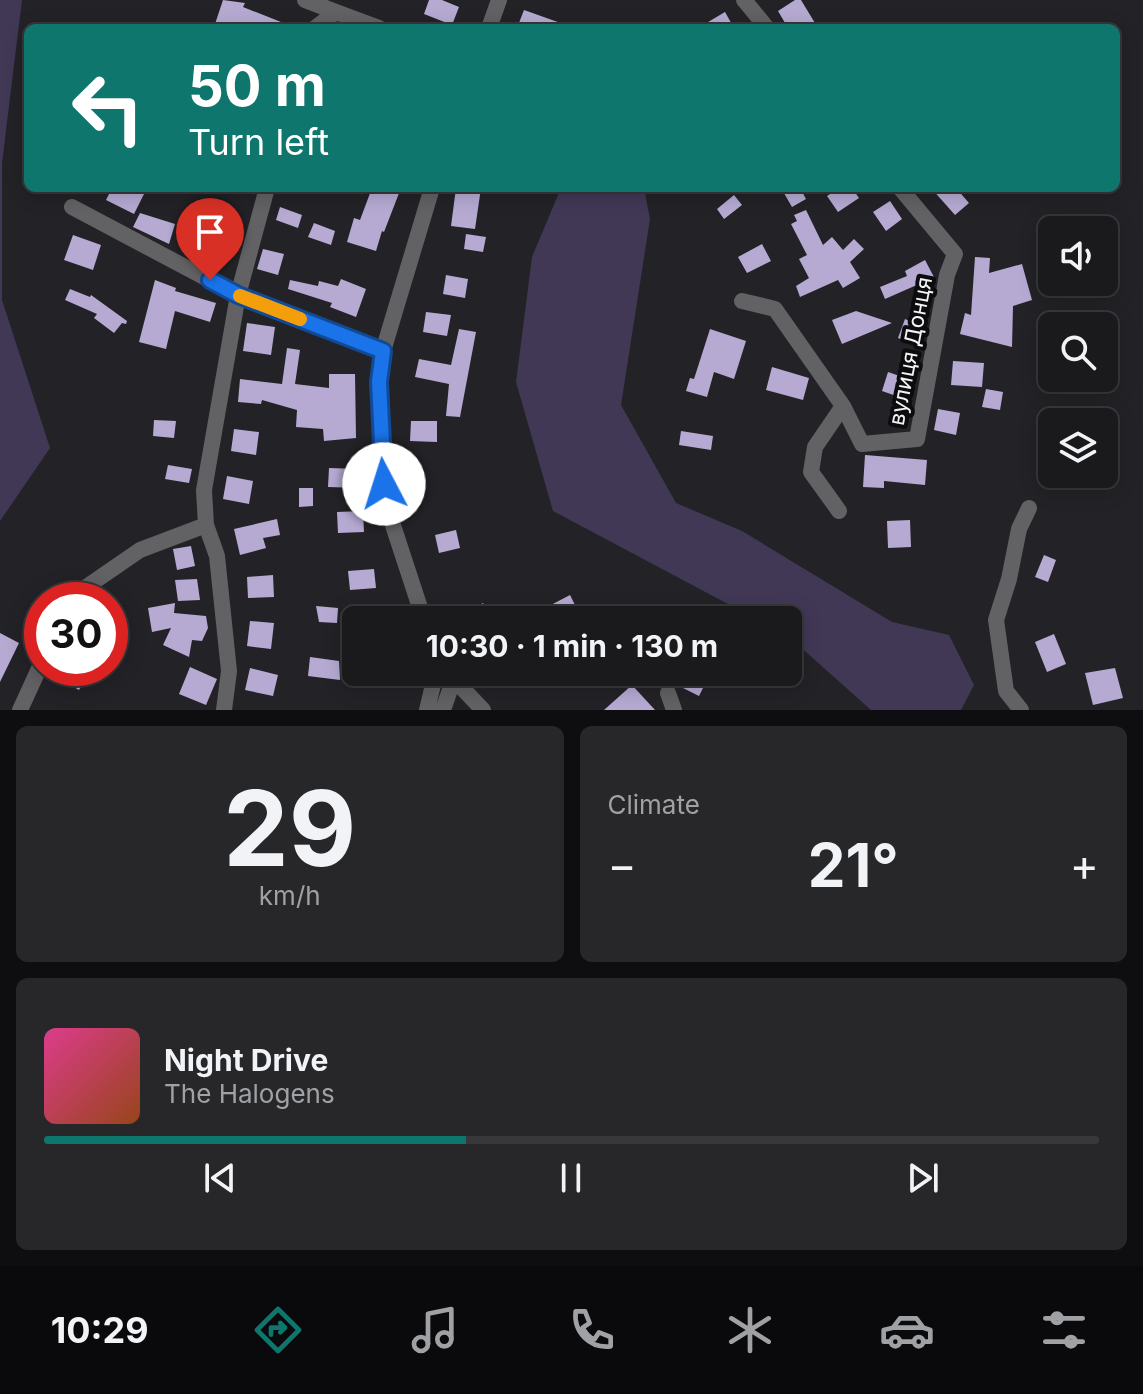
<!DOCTYPE html>
<html lang="en">
<head>
<meta charset="utf-8">
<style>
	:root { --surface:#1a1a1d; --page:#27272a; --text:#f1f3f6; --muted:#9fa1a4; --line:#38383b; --accent:#0f766e }
	body { margin:0; font-family:Inter,sans-serif; background:var(--page); color:var(--text); height:100vh; display:flex; flex-direction:column; font-size:30px; white-space:nowrap }
	* { box-sizing:border-box; margin:0 }
	p { font-size:26px; color:var(--muted) }
	.icon { flex:none; width:44px; height:44px; fill:none; stroke:currentColor; stroke-width:2; stroke-linecap:round; stroke-linejoin:round }
	.map { position:relative; height:710px; overflow:hidden }
	.details { display:flex; flex-direction:column; gap:16px; padding:16px; background:#0e0e10; flex:1 }
	.details>* { flex:none }
	.top-card { position:absolute; left:24px; top:24px; width:1096px; height:168px; border-radius:12px; box-shadow:0 4px 20px #0003,0 0 0 2px var(--line); background:#0f766e; color:#fff; overflow:hidden }
	.fabs { position:absolute; left:1038px; top:216px; display:grid; gap:16px }
	.fabs a { display:grid; place-items:center; width:80px; height:80px; border-radius:12px; background:var(--surface); box-shadow:0 4px 20px #0003,0 0 0 2px var(--line); font-size:40px }
	.speed { position:absolute; left:24px; top:582px; display:flex; gap:16px; font-size:40px; font-weight:700; text-align:center }
	.speed>* { display:grid; place-content:center; width:104px; height:104px; border-radius:50%; background:var(--surface); box-shadow:0 4px 20px #0003,0 0 0 2px var(--line); line-height:1 }
	.speed .limit { border:12px solid #d22; background:#fff; color:#111 }
	.pin { position:absolute; display:grid; place-items:center; width:68px; height:68px; color:#fff; margin:-82px -34px; border-radius:50% 50% 50% 0; rotate:-45deg; box-shadow:0 0 8px #0007 }
	.pin .icon { rotate:45deg }
	.me { position:absolute; width:88px; margin:-44px; rotate:355deg; stroke-linejoin:round; filter:drop-shadow(0 0 6px #0008) }
	.turn { display:flex; align-items:center; gap:28px; height:168px; padding:0 32px; font-size:36px }
	.turn .icon { width:104px; height:104px; stroke-width:2.5 }
	.turn b { display:block; font-size:56px; line-height:68px }
	.big { font-size:60px; font-weight:700; line-height:1.1 }
	.details .tile { flex:1; display:flex; flex-direction:column; justify-content:center; gap:12px; min-width:0; padding:0 28px; border-radius:12px; background:var(--page) }
	.details .dial { align-items:center; gap:0 }
	.dial b { font-size:104px; line-height:1 }
	.song { display:flex; align-items:center; gap:24px }
	.cover { width:96px; height:96px; border-radius:12px; background:linear-gradient(135deg,hsl(330 70% 55%),hsl(20 70% 35%)) }
	.played { height:8px; border-radius:4px; background:linear-gradient(90deg,var(--accent) 40%,var(--line) 40%) }
	.keys { display:flex; justify-content:space-around; direction:ltr }
	.heat { display:flex; justify-content:space-between; align-items:center; font-size:44px; direction:ltr }
	.details .tiles { flex:1; display:grid; gap:16px; grid-template-columns:1fr 1fr }
	.tile:last-child { grid-column:span 2 }
	.trip { position:absolute; left:342px; top:606px; width:460px; height:80px; border-radius:12px; background:var(--surface); box-shadow:0 4px 20px #0003,0 0 0 2px var(--line); font-weight:700; line-height:80px; text-align:center }
	.dock { display:flex; height:128px; justify-content:space-around; align-items:center; background:#0a0a0c; color:var(--muted) }
	.dock .icon { width:56px; height:56px }
	.dock .on { color:var(--accent) }
	.dock b { font-size:36px; color:var(--text) }
	.map>svg:first-child { display:block }
	.green { fill:#413856 }
	.building { fill:#b6aad3 }
	.lines { fill:none; stroke-linecap:round; stroke-linejoin:round }
	.street { stroke:#626164; stroke-width:16 }
	.route-casing { stroke:#114b97; stroke-width:20 }
	.route { stroke:#1a73e8; stroke-width:14 }
	.slow { stroke:#f59e0b; stroke-width:14 }
	.labels { text-anchor:middle; stroke-width:8; stroke-linejoin:round; paint-order:stroke }
	.street-label { font-size:22px; fill:#f4f3f7; stroke:#0c0c0e }
</style>
</head>
<body>
<div class="map">
<svg width="1143" height="710" viewBox="0 0 1143 710">
	<rect width="100%" height="100%" fill="#232227"/>
	<path class="green" d="M0,0H22L2,163V300L50,448L0,521Z
		M561,188H644L650,219L621,405L676,503L742,531L892,622L949,635L974,685L961,710H871L788,636V620H758L553,511L516,382L532,257Z"/>
	<path class="building" d="M223,0L245,3L243,7L296,28H227L215,24Z
		M429,0H442L459,7L452,25L424,14Z
		M795,0H801L818,28H788L778,11Z
		M524,10L569,26V28H517Z
		M725,12L734,28H698Z
		M112,188H147L134,214L106,200Z
		M372,188H401L384,232L382,231L376,251L347,242L354,218L360,220Z
		M456,188H481L475,229L451,226Z
		M781,188H800L806,199L792,207Z
		M839,188H852L859,198L838,212L827,196Z
		M931,188H956L969,203L955,215Z
		M734,195L742,205L724,219L717,209Z
		M890,201L902,219L886,231L873,212Z
		M280,207L302,215L298,228L276,220Z
		M806,210L823,245L832,237L843,250L854,239L864,249L850,262L860,278L843,288L838,280L800,297L796,286L809,278L799,259L807,255L791,224L797,221L794,215Z
		M140,213L175,224L169,244L133,227Z
		M199,214L227,222L220,245L192,236Z
		M314,223L335,231L331,245L308,237Z
		M466,234L486,237L483,252L464,249Z
		M73,235L101,245L93,270L64,260Z
		M762,244L771,261L747,273L738,257Z
		M263,249L284,254L278,275L257,269Z
		M975,257L990,258L989,273L1022,264L1032,300L1013,306L1012,347L960,334L965,313L971,315Z
		M925,260L935,279L934,285L915,295L919,284L885,299L880,287L907,276L905,271Z
		M446,275L468,279L465,298L443,294Z
		M341,279L366,289L356,317L330,307L332,303L288,289L290,280L318,286L319,281L338,286Z
		M155,280L176,288L175,291L216,303L210,322L175,311L166,349L139,342Z
		M70,289L90,297L91,295L127,321L126,324L122,323L114,333L94,318L97,314L65,300Z
		M856,311L892,323L842,344L832,320Z
		M426,312L451,315L447,336L423,332Z
		M905,319L926,328L921,347L898,338Z
		M247,323L275,327L271,355L243,351Z
		M459,329L476,332L460,417L446,416L449,384L415,377L419,359L451,365Z
		M710,329L746,341L734,379L714,372L707,397L686,391L690,378L694,379Z
		M287,348L300,350L295,384L329,388V374H355L356,438L324,441L323,429L296,427L297,410L262,400L261,404L238,402L240,379L282,384Z
		M953,361L984,363L982,387L951,385Z
		M772,367L809,378L803,400L766,390Z
		M888,372L911,380L905,399L882,391Z
		M986,389L1003,392L1000,410L982,407Z
		M938,409L960,413L956,435L934,430Z
		M154,420L176,421L174,438L153,436Z
		M411,421H437V442L410,441Z
		M234,429L259,432L256,455L231,451Z
		M681,431L713,436L711,450L679,445Z
		M865,455L927,460L925,485L884,481V488L863,487Z
		M168,465L192,469L189,483L165,479Z
		M329,468L361,469L360,488L328,487Z
		M227,476L253,481L249,504L223,499Z
		M299,488H313V506L299,507Z
		M363,511L364,532L338,533L337,512Z
		M277,519L280,535L263,538L266,548L240,555L234,529Z
		M910,520L911,547L888,548L887,521Z
		M456,530L460,548L439,553L435,535Z
		M191,546L195,566L177,570L173,549Z
		M1044,555L1056,560L1048,582L1035,577Z
		M374,569L376,588L350,590L348,571Z
		M273,575L274,597L248,598L247,577Z
		M197,579L200,600L178,601L175,580Z
		M570,595L579,613L565,620H553L547,607Z
		M175,603L174,613L206,616L208,628L202,641L192,640L189,657L163,645L171,628L152,632L148,608Z
		M483,603L493,620H474L471,610Z
		M316,606L338,608L337,623L319,622Z
		M250,621L274,623L271,649L247,646Z
		M0,633L19,643L0,682Z
		M1054,634L1066,664L1047,672L1035,642Z
		M310,657L339,661L340,680L308,676Z
		M190,667L217,679L206,705L179,694Z
		M51,668H91L79,690L49,673Z
		M250,668L278,675L273,696L245,690Z
		M1115,668L1123,698L1093,705L1085,673Z
		M686,672H711L699,696L679,686Z
		M632,685L655,710H604Z"/>
	<g class="lines">
		<path class="street" d="M305,0L336,12
			M744,0L767,28
			M315,28L336,12L379,28
			M489,28L499,0
			M72,207L238,295L383,351
			M742,301L775,309L843,406L862,444L917,439L947,275L955,254L900,188
			M839,511L811,472L815,447L843,406
			M74,600L79,592L140,550L206,525
			M424,620L387,507L381,461L379,382L383,351L432,188
			M447,672L483,710
			M668,693L674,710
			M20,710L42,662
			M224,710L229,671L217,556L206,525L204,490L238,295L267,188
			M427,710L436,672
			M443,710L453,681
			M1021,710L1006,691L996,620L1009,579L1019,529L1029,508"/>
	</g>
	<g class="lines">
		<g class="route-casing">
			<path id="route" d="M210,280L238,295L383,351L379,382L384,484"/>
		</g>
		<use href="#route" class="route"/>
		<path class="slow" d="M240,296L300,319"/>
	</g>
	<g class="labels">
		<g class="street-label">
			<text transform="translate(910 351) rotate(-79)" y="8">вулиця Донця</text>
		</g>
	</g>
</svg>
<div class="fabs">
<a><svg class="icon" aria-label="sound" viewBox="0 0 24 24"><path d="M4 9h4l5-4v14l-5-4H4zM17 9q2 3 0 6"/></svg></a>
<a><svg class="icon" aria-label="search" viewBox="0 0 24 24"><circle cx="10" cy="10" r="6"/><path d="M15 15l6 6"/></svg></a>
<a><svg class="icon" aria-label="layers" viewBox="0 0 24 24"><path d="M12 4l9 5-9 5-9-5zM3 14l9 5 9-5"/></svg></a>
</div>
<div class="speed"><div class="limit">30</div></div>
<div class="pin" style="left:210px;top:280px;background:#d93025"><svg class="icon" aria-label="arrive" viewBox="0 0 24 24"><path d="M6 21V4h12l-3 4 3 4H6"/></svg></div>
<svg class="me" style="left:384px;top:484px" viewBox="-20 -20 40 40"><circle r="19" fill="#fff"/><path d="M0-13L10 11 0 6-10 11z" fill="#1a73e8"/></svg>
<div class="trip">10:30 · 1 min · 130 m</div>
<div class="top-card">
<div class="turn"><svg class="icon" aria-label="left" viewBox="0 0 24 24"><path d="M17 20v-9H6M10 6l-5 5 5 5"/></svg><div><b>50 m</b>Turn left</div></div>
</div>
</div>
<section class="details">
<div class="tiles">
<div class="tile dial"><b>29</b><p>km/h</p></div>
<div class="tile"><p>Climate</p>
<div class="heat"><a>−</a><b class="big">21°</b><a>+</a></div>
</div>
<div class="tile">
<div class="song"><i class="cover"></i><div><b>Night Drive</b><p>The Halogens</p></div></div>
<div class="played"></div>
<div class="keys"><svg class="icon" aria-label="previous" viewBox="0 0 24 24"><path d="M18 5L8 12l10 7zM5 5v14"/></svg><svg class="icon" aria-label="pause" viewBox="0 0 24 24"><path d="M8 5v14M16 5v14"/></svg><svg class="icon" aria-label="next" viewBox="0 0 24 24"><path d="M6 5l10 7-10 7zM19 5v14"/></svg></div>
</div>
</div>
</section>
<nav class="dock">
<b>10:29</b>
<svg class="icon on" aria-label="directions" viewBox="0 0 24 24"><path d="M12 3l9 9-9 9-9-9zM9 14v-3h6M13 9l2 2-2 2"/></svg>
<svg class="icon" aria-label="music" viewBox="0 0 24 24"><path d="M9 18V5l10-2v13"/><circle cx="6" cy="18" r="3"/><circle cx="16" cy="16" r="3"/></svg>
<svg class="icon" aria-label="phone" viewBox="0 0 24 24"><path d="M5 4h4l2 5-3 2q2 4 5 5l2-3 5 2v4C11 20 4 13 5 4z"/></svg>
<svg class="icon" aria-label="climate" viewBox="0 0 24 24"><path d="M12 3v18M4 7l16 10M4 17L20 7"/></svg>
<svg class="icon" aria-label="car" viewBox="0 0 24 24"><path d="M5 17H2v-5l4-1 3-4h7l3 4 3 1v5h-3M9 17h6M6 11h13"/><circle cx="7" cy="17" r="2"/><circle cx="17" cy="17" r="2"/></svg>
<svg class="icon" aria-label="filters" viewBox="0 0 24 24"><path d="M4 7h16M4 17h16"/><circle cx="9" cy="7" r="2"/><circle cx="15" cy="17" r="2"/></svg>
</nav>
</body>
</html>
